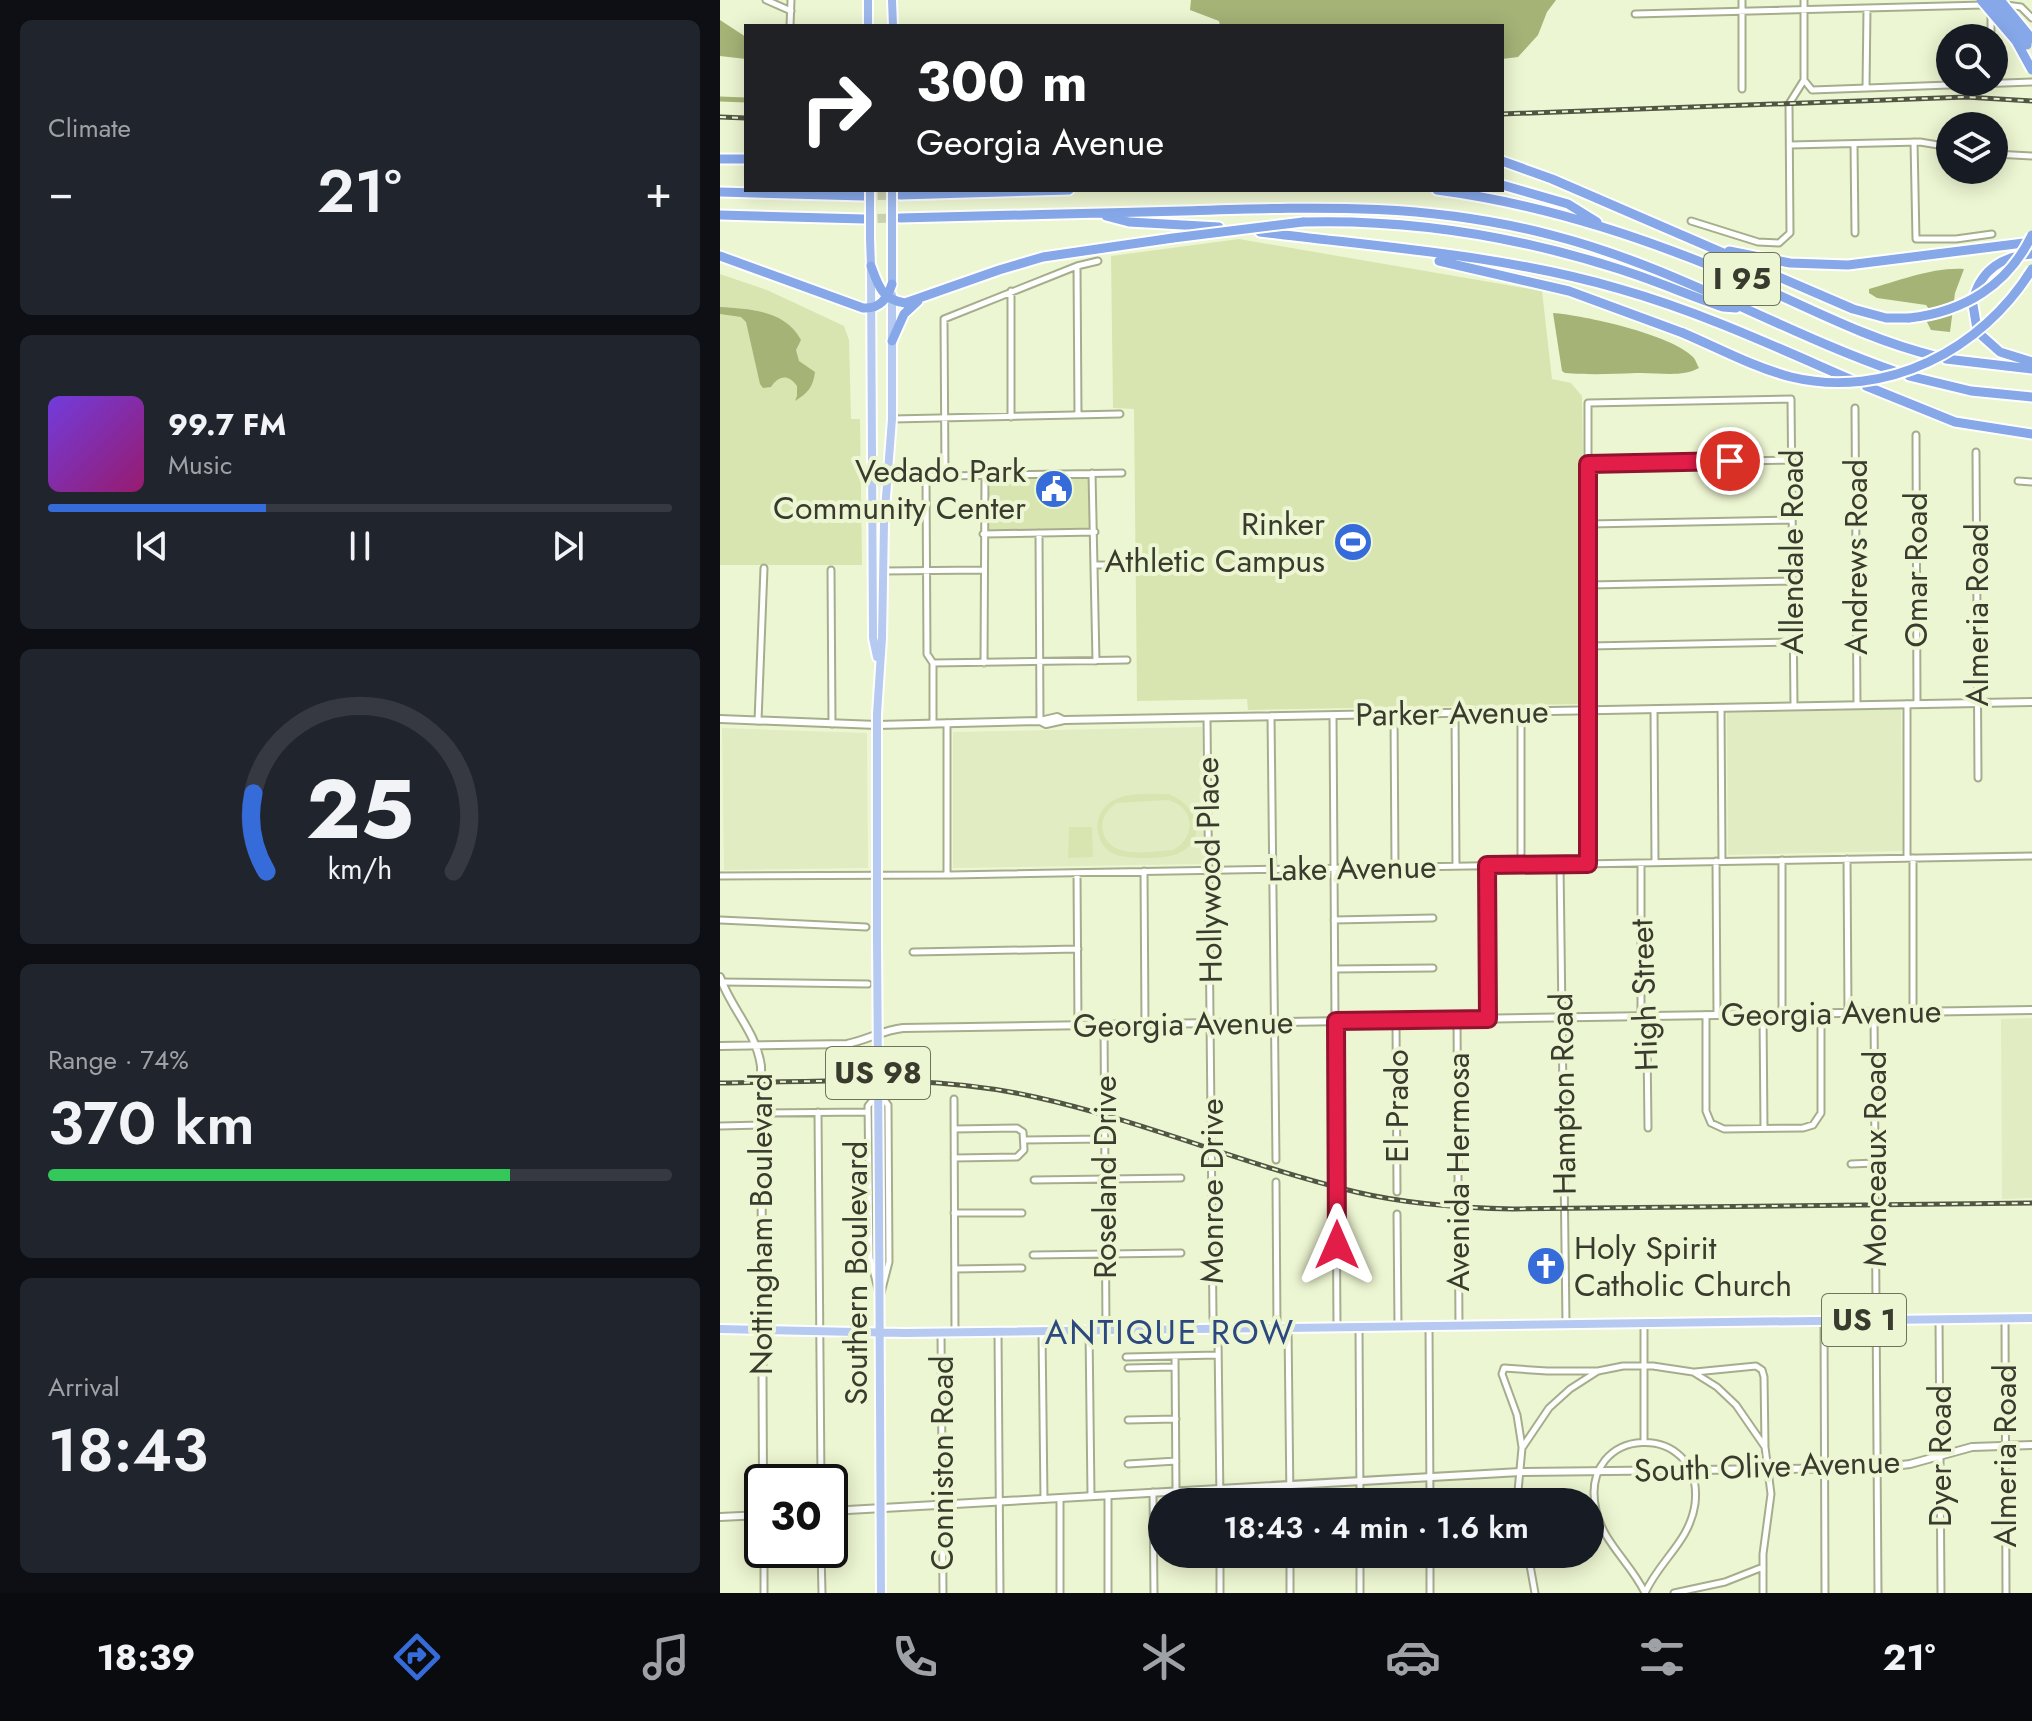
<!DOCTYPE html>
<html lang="en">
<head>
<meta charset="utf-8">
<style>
	:root { --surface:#171b24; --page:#20242c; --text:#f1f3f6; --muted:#9ea1a6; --line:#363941; --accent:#366bda }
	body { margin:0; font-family:Jost,sans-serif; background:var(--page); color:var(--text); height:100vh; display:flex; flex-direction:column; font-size:30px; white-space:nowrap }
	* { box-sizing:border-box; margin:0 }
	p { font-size:26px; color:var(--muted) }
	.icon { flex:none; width:44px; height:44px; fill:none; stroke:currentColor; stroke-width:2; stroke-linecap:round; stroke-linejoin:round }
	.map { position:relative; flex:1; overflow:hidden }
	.drawer { display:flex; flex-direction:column; gap:20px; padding:20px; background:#0d0f14; width:720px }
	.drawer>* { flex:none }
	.top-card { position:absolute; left:24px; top:24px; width:760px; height:168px; border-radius:0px; box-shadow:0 4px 20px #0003; background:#202124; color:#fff; overflow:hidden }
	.buttons { position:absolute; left:1216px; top:24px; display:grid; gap:16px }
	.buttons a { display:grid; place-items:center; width:72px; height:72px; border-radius:50%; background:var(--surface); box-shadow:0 4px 20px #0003; font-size:40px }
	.speed { position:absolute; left:24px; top:1464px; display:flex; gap:16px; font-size:40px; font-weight:700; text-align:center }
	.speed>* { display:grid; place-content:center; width:104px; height:104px; border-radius:50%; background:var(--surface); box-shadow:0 4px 20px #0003; line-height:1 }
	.speed .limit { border:4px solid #111; border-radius:12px; background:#fff; color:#111 }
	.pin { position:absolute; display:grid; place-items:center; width:68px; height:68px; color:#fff; margin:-34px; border:4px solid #fff; border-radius:50%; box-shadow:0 2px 8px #0007 }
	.me { position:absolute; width:88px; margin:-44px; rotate:0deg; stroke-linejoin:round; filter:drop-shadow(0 0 6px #0008) }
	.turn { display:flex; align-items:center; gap:28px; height:168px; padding:0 40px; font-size:36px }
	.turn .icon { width:104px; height:104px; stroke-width:2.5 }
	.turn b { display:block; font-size:56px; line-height:68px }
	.big { font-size:60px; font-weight:600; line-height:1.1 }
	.drawer .tile { flex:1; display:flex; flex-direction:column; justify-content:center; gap:12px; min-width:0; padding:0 28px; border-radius:12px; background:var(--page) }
	.drawer .dial { align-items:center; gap:0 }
	.dial svg { height:208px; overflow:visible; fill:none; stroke:var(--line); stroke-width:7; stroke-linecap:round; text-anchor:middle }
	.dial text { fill:var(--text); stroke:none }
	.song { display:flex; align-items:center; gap:24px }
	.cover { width:96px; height:96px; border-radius:12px; background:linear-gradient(135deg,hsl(260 70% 55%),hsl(320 70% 35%)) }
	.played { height:8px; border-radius:4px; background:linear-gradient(90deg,var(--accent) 35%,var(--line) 35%) }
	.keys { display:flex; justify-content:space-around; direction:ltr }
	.heat { display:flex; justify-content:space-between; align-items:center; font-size:44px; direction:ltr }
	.charge { height:12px; border-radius:6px; background:linear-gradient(90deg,#34c759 74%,var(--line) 0) }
	.trip { position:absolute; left:428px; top:1488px; width:456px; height:80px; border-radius:40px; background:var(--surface); box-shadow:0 4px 20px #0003; font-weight:600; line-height:80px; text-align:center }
	.tab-bar { display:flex; height:128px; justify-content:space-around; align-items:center; background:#090b0e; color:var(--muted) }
	.tab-bar .icon { width:56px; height:56px }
	.tab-bar .on { color:var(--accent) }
	.tab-bar b { font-size:36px; color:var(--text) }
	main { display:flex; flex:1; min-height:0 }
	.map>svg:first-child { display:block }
	.built { fill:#e1ecc2 }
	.green { fill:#d8e5b1; fill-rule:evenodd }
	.water { fill:#a5b377 }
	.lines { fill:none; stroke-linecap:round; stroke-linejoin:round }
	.canal { stroke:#a5b377; stroke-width:5 }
	.motorway-tunnel { stroke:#c9d1b1; stroke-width:9; stroke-dasharray:9 4.5; stroke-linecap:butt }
	.minor-casing { stroke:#a5ae8c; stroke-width:9 }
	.tertiary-casing { stroke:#a5ae8c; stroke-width:10 }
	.primary-casing { stroke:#fff; stroke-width:12 }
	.trunk-casing { stroke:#fff; stroke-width:12 }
	.motorway-casing { stroke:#fff; stroke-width:13 }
	.minor { stroke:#fff; stroke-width:5 }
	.tertiary { stroke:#fff; stroke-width:6 }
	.primary { stroke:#b6caf1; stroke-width:8 }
	.trunk { stroke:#9eb8ec; stroke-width:8 }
	.motorway { stroke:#86a7e8; stroke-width:9 }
	.rail-casing { stroke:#515544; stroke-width:5 }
	.rail { stroke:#edf6d2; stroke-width:2; stroke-dasharray:6; stroke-linecap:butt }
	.primary-bridge-casing { stroke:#fff; stroke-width:12; stroke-linecap:butt }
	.trunk-bridge-casing { stroke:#fff; stroke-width:12; stroke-linecap:butt }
	.motorway-bridge-casing { stroke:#fff; stroke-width:13; stroke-linecap:butt }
	.primary-bridge { stroke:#b6caf1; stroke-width:8 }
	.trunk-bridge { stroke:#9eb8ec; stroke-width:8 }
	.motorway-bridge { stroke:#86a7e8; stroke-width:9 }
	.route-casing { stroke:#92132f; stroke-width:20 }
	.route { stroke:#e11d48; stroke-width:14 }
	.labels { text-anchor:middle; stroke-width:8; stroke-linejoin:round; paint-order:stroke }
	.shield { fill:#edf6d2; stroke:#6e735e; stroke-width:2 }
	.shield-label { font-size:30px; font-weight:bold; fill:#383b2d }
	.poi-label { font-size:32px; fill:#383b2d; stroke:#edf6d2; text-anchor:end }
	.street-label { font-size:32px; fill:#383b2d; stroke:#edf6d2 }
	.neighbourhood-label { font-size:34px; letter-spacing:2px; fill:#2c4880; stroke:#edf6d2 }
</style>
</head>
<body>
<main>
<section class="drawer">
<div class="tile"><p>Climate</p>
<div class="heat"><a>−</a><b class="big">21°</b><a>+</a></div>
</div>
<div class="tile">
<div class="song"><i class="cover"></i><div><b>99.7 FM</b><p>Music</p></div></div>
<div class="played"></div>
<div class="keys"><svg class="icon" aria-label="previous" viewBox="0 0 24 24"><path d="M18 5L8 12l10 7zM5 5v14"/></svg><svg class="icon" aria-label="pause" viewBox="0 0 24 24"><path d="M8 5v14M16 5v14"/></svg><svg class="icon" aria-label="next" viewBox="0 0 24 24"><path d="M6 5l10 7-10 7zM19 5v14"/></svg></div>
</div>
<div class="tile dial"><svg viewBox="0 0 100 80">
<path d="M14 69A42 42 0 1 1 86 69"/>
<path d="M14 69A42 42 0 0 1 9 39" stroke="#366bda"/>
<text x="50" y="56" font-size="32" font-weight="700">25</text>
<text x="50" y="72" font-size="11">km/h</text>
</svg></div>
<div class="tile"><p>Range · 74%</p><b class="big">370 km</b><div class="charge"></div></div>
<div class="tile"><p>Arrival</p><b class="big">18:43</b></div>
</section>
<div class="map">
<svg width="1312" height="1593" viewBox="0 0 1312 1593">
	<rect width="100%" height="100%" fill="#edf6d2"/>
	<path class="built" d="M1181,709L1182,851L1008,855L1007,713Z
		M482,727L484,864L233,868V732Z
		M2,728L147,733L148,868L4,870Z
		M1312,1018V1198L1282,1199L1281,1019Z"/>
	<path class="green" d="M519,239L822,291L832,379L851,383L862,396L867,700L862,704L528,710L527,699L417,701L414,409L393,408L391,256Z
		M0,274L47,290L124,326L129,340L131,419H140L142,565H0Z
		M270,478L368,477L369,509L373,525L369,529L267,530Z
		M449,794C477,805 490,840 457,854C444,859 415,859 401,856C373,851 369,812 394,800C409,792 432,794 449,794ZM448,800C475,807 477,837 453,850C432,851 389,861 383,831C380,819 387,810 396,803Z
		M349,827H372L373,857L348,858Z"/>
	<path class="water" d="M471,0H836L827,12L818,35L798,57L782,59V26H500L499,21L470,10Z
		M0,20L26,37V59L0,56Z
		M1244,269L1235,293L1230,332L1211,330L1206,320L1209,309L1206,305L1157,298L1149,293V289C1178,281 1213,267 1244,269Z
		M0,307C30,309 65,310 81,340L76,350L79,361L95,372C93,387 88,393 75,401L77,396V386C68,373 58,376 51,387L43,388L40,384L26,322L21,317L0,314Z
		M833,313C863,315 953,335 973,357C976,360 977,365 979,368C961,378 937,372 916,373C892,374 869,375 845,373L842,371Z"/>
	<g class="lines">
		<path class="canal" d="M0,99L26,100"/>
		<path class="motorway-tunnel" d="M144,196L180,195
			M144,219L177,218"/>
		<g class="minor-casing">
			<path id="minor" d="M46,0L71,11
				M1286,5L1301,7L1312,18
				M915,14L1264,5
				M70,26L71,0
				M1271,38V15
				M1084,80L1092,90L1312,82
				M1146,88L1147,9
				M1022,89V0
				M1194,142L1196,239H1236L1272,234
				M1134,144L1135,233
				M1070,145L1200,142L1230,147
				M1274,154L1312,156
				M971,221L1038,242L1059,243L1070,233L1069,104L1084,80V0
				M357,266L358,415
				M291,291V417
				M1135,408L1137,705
				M173,419L400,414
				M1196,435L1197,704
				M1256,452L1258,778
				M868,464L1072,460
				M372,473L376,661
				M225,476L224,319L357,266L378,261
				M167,477L402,473
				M206,477L207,654L213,663V723
				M1298,481L1312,482
				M869,524L1072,520
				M319,533L320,721
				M263,534L375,532
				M375,565H406
				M111,570L112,724
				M164,571L263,570
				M869,585L1072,581
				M869,646L1072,642
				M213,663L407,660
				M264,663L265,475
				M1187,704V858
				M1001,708L1002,861
				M934,709L935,862
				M801,711V865
				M735,713L736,866
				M674,714L675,867
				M613,715L617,1327
				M551,716L556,1160
				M487,718L493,1318L498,1339L500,1502
				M38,721L44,568
				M227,723V875
				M1193,858V1012
				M1127,859L1128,1013
				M1062,860V1014
				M996,861L997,1015
				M921,863V1016L927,1044L928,1128
				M840,864L846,1323
				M868,864V403L1071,399L1074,706
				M767,865L768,1019
				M424,871L425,1024
				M357,873L358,1025
				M0,876L231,875L1312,856
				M0,920L146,927
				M614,920L713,918
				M193,952L358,949
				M615,969L713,968
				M1,982L148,984
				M1154,1012L1158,1593
				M1043,1014L1044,1128
				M986,1015V1111L991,1123L1004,1129L1083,1128L1093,1125L1101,1113V1013
				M737,1019L739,1326
				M676,1020L677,1192
				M384,1025L386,1330
				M234,1099L235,1331
				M152,1101H165L168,1105L169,1262L160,1297L150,1258L148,1106Z
				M98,1112L101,1482
				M42,1113L148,1112
				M0,1126L42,1125
				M234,1129L297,1128L303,1132L304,1150L297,1157L234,1158
				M304,1140L385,1139
				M1131,1164L1155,1163
				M314,1180L461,1178
				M556,1182L557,1328
				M234,1213H302
				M677,1214L678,1326
				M313,1255L461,1253
				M235,1269L302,1268
				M1285,1318L1286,1593
				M1219,1319L1221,1593
				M1104,1321L1105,1593
				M924,1323V1441
				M709,1326L710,1502
				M568,1327L570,1502
				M639,1327L640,1502
				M369,1330L371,1496
				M278,1332L280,1593
				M322,1332L324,1499
				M221,1333L223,1593
				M406,1357L498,1355
				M455,1357L456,1491
				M408,1368L455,1367
				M975,1372L1036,1366L1042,1370L1044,1377L1045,1446
				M408,1420L456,1419
				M802,1447L797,1415L782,1374L784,1368L827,1371H878
				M408,1464L456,1461
				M433,1492L434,1593
				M388,1495V1593
				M340,1498V1593
				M797,1502L802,1448L829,1408L850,1389L878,1371L903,1366H933L973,1372L997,1387L1016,1405L1045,1447L1051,1494L1043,1554V1593
				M44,1550V1593
				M101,1550L102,1593
				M500,1554V1593
				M570,1554V1593
				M640,1554V1593
				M710,1554V1593
				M808,1554L815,1593
				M925,1593C911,1563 883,1543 876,1510C857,1423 985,1419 975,1504C970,1541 939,1561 925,1593
				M954,1593L1005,1582L1043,1567"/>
		</g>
		<g class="tertiary-casing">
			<path id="tertiary" d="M0,719L157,725L320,721L326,724L344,720L1312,702
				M320,721L337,717L343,720
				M0,977C11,1009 36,1031 41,1066L43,1482
				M0,1046L127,1044C147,1040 163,1030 183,1028L1312,1010
				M110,1511L800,1472L1157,1468L1190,1464L1252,1447L1312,1445
				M0,1517L42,1515"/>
		</g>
		<g class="primary-casing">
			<path id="primary" d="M151,271L153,638L157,657
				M157,938V714L162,638L164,523L172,419V295
				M159,1208L161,1593
				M0,1329L185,1333L1312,1318"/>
		</g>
		<g class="trunk-casing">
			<path id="trunk" d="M148,0V26
				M172,0L173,26
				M150,238L151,266
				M172,238V284"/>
		</g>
		<g class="motorway-casing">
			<path id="motorway" d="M0,159H26
				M782,161L832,179L1133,309L1166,318H1189
				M782,185L848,204L877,222
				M717,190C830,205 935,241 1039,286C1097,312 1153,341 1215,356
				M0,192L144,196
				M180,195L349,190
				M0,215L144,219
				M386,216L409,222L499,227
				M180,218C274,216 369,213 463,211C594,207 707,202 835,236C955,267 1061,332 1177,372
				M583,222C691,219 796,236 899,269C934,280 968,295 1003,307L1016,308
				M540,232C659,247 784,255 900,289C981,312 1056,347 1132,380
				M1009,251L1070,263L1128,265L1312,242
				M0,256L143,308C160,309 167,299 172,284
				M719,261L849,291L963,333
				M151,266C158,285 162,300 185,303L279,270L323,257L453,238
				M1254,297C1262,269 1284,256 1312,254
				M1253,305L1257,329
				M1261,335L1280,352L1312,362
				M172,341L184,314L198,301
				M1226,359L1312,369
				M1189,376L1251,391L1312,397
				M1146,386L1235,422L1312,434"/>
		</g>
		<use href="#minor" class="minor"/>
		<use href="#tertiary" class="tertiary"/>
		<use href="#primary" class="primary"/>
		<use href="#trunk" class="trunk"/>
		<use href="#motorway" class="motorway"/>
		<g class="rail-casing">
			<path id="rail" d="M782,114L1246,97L1312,101
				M0,117L26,118
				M0,1083C105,1082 212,1073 315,1097C424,1121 527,1166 636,1192C687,1204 740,1208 793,1209L1312,1203"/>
		</g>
		<use href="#rail" class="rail"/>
		<g class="primary-bridge-casing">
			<path id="primary-bridge" d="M157,938L159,1208"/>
		</g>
		<g class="trunk-bridge-casing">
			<path id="trunk-bridge" d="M150,190V238
				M172,190V238"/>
		</g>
		<g class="motorway-bridge-casing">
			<path id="motorway-bridge" d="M1261,0L1296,41L1312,70
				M1270,0L1307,45
				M1280,0L1312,39
				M453,238L583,222
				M1189,318C1244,312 1288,285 1312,235
				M963,333C998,348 1033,367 1071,377C1166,400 1262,350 1312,269"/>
		</g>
		<use href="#primary-bridge" class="primary-bridge"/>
		<use href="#trunk-bridge" class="trunk-bridge"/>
		<use href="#motorway-bridge" class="motorway-bridge"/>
	</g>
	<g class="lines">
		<g class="route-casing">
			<path id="route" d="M617,1245L616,1021L768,1019L767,865L868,864V464L1010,461"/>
		</g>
		<use href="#route" class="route"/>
	</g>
	<defs>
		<g id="civic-disc" transform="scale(2)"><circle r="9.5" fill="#366bda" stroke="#edf6d2"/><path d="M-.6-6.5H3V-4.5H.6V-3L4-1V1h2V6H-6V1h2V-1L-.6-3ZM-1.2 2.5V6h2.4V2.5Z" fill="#fff"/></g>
		<g id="stadium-disc" transform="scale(2)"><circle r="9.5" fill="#366bda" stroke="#edf6d2"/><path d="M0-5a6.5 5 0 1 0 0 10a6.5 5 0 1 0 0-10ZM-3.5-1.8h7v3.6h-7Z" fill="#fff"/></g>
		<g id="church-disc" transform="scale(2)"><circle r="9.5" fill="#366bda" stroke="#edf6d2"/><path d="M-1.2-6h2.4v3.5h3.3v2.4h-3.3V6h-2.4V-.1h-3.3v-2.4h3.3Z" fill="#fff"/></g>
	</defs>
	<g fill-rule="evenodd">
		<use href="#civic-disc" x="334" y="489"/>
		<use href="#stadium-disc" x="633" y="542"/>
		<use href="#church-disc" x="826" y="1266"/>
	</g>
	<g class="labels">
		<g class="shield">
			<rect x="984" y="253" width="76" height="52" rx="6"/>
			<rect x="106" y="1047" width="104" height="52" rx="6"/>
			<rect x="1102" y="1294" width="84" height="52" rx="6"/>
		</g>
		<g class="shield-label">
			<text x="1022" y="289">I 95</text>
			<text x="158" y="1083">US 98</text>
			<text x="1144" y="1330">US 1</text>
		</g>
		<g class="poi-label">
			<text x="306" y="482">Vedado Park<tspan x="306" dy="37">Community Center</tspan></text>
			<text x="605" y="535">Rinker<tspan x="605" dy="37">Athletic Campus</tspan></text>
			<text x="854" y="1259" text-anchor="start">Holy Spirit<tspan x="854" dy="37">Catholic Church</tspan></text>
		</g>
		<g class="street-label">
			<text transform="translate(1072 552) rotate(-90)" y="11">Allendale Road</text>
			<text transform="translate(1136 557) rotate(-90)" y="11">Andrews Road</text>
			<text transform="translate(1196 570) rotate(-90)" y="11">Omar Road</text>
			<text transform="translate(1257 615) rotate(-90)" y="11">Almeria Road</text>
			<text transform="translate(732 713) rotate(-1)" y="11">Parker Avenue</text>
			<text transform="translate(632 868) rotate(-1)" y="11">Lake Avenue</text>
			<text transform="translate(489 870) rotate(-91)" y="11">Hollywood Place</text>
			<text transform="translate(924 995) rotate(-92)" y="11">High Street</text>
			<text transform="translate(1111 1013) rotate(-1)" y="11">Georgia Avenue</text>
			<text transform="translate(463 1024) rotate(-1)" y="11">Georgia Avenue</text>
			<text transform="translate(843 1094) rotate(-91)" y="11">Hampton Road</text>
			<text transform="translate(677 1106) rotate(-90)" y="11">El Prado</text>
			<text transform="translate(1155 1159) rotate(-90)" y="11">Monceaux Road</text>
			<text transform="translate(738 1172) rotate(-90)" y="11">Avenida Hermosa</text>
			<text transform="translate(385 1177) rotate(-90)" y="11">Roseland Drive</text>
			<text transform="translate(492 1191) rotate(-90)" y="11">Monroe Drive</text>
			<text transform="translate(41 1224) rotate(-90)" y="11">Nottingham Boulevard</text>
			<text transform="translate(136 1273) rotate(-90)" y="11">Southern Boulevard</text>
			<text transform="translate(1220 1456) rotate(-90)" y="11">Dyer Road</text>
			<text transform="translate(1285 1456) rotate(-90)" y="11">Almeria Road</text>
			<text transform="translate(222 1463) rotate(-90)" y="11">Conniston Road</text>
			<text transform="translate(1047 1466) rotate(-2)" y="11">South Olive Avenue</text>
		</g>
		<g class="neighbourhood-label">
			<text x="450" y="1344">ANTIQUE ROW</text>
		</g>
	</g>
</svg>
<div class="buttons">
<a><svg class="icon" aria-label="search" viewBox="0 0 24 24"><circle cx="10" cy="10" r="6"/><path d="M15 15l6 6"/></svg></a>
<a><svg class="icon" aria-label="layers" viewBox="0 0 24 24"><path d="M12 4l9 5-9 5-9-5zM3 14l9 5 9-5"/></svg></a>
</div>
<div class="speed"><div class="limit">30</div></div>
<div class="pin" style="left:1010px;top:461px;background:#d93025"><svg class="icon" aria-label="arrive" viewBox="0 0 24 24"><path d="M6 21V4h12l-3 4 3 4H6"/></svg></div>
<svg class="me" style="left:617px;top:1245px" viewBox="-20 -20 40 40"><path d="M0-17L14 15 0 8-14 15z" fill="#e11d48" stroke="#fff" stroke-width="4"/></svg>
<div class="trip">18:43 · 4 min · 1.6 km</div>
<div class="top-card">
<div class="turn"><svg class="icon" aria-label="right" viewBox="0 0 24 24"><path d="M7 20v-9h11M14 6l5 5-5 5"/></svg><div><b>300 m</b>Georgia Avenue</div></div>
</div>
</div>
</main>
<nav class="tab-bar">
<b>18:39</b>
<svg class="icon on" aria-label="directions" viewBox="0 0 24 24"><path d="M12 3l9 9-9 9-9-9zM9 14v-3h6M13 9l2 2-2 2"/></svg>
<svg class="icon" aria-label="music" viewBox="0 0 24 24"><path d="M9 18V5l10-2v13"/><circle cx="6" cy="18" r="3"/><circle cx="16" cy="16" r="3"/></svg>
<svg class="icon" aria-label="phone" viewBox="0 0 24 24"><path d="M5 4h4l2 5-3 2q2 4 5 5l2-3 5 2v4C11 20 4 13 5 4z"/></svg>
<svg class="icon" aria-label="climate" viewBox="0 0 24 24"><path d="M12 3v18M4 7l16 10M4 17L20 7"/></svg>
<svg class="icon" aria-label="car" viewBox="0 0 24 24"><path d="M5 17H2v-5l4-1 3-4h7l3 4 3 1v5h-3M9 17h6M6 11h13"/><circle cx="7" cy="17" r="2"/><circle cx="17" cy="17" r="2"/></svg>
<svg class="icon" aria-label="filters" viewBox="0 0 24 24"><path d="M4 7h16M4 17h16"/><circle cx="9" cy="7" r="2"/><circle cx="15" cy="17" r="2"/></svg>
<b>21°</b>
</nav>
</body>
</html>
